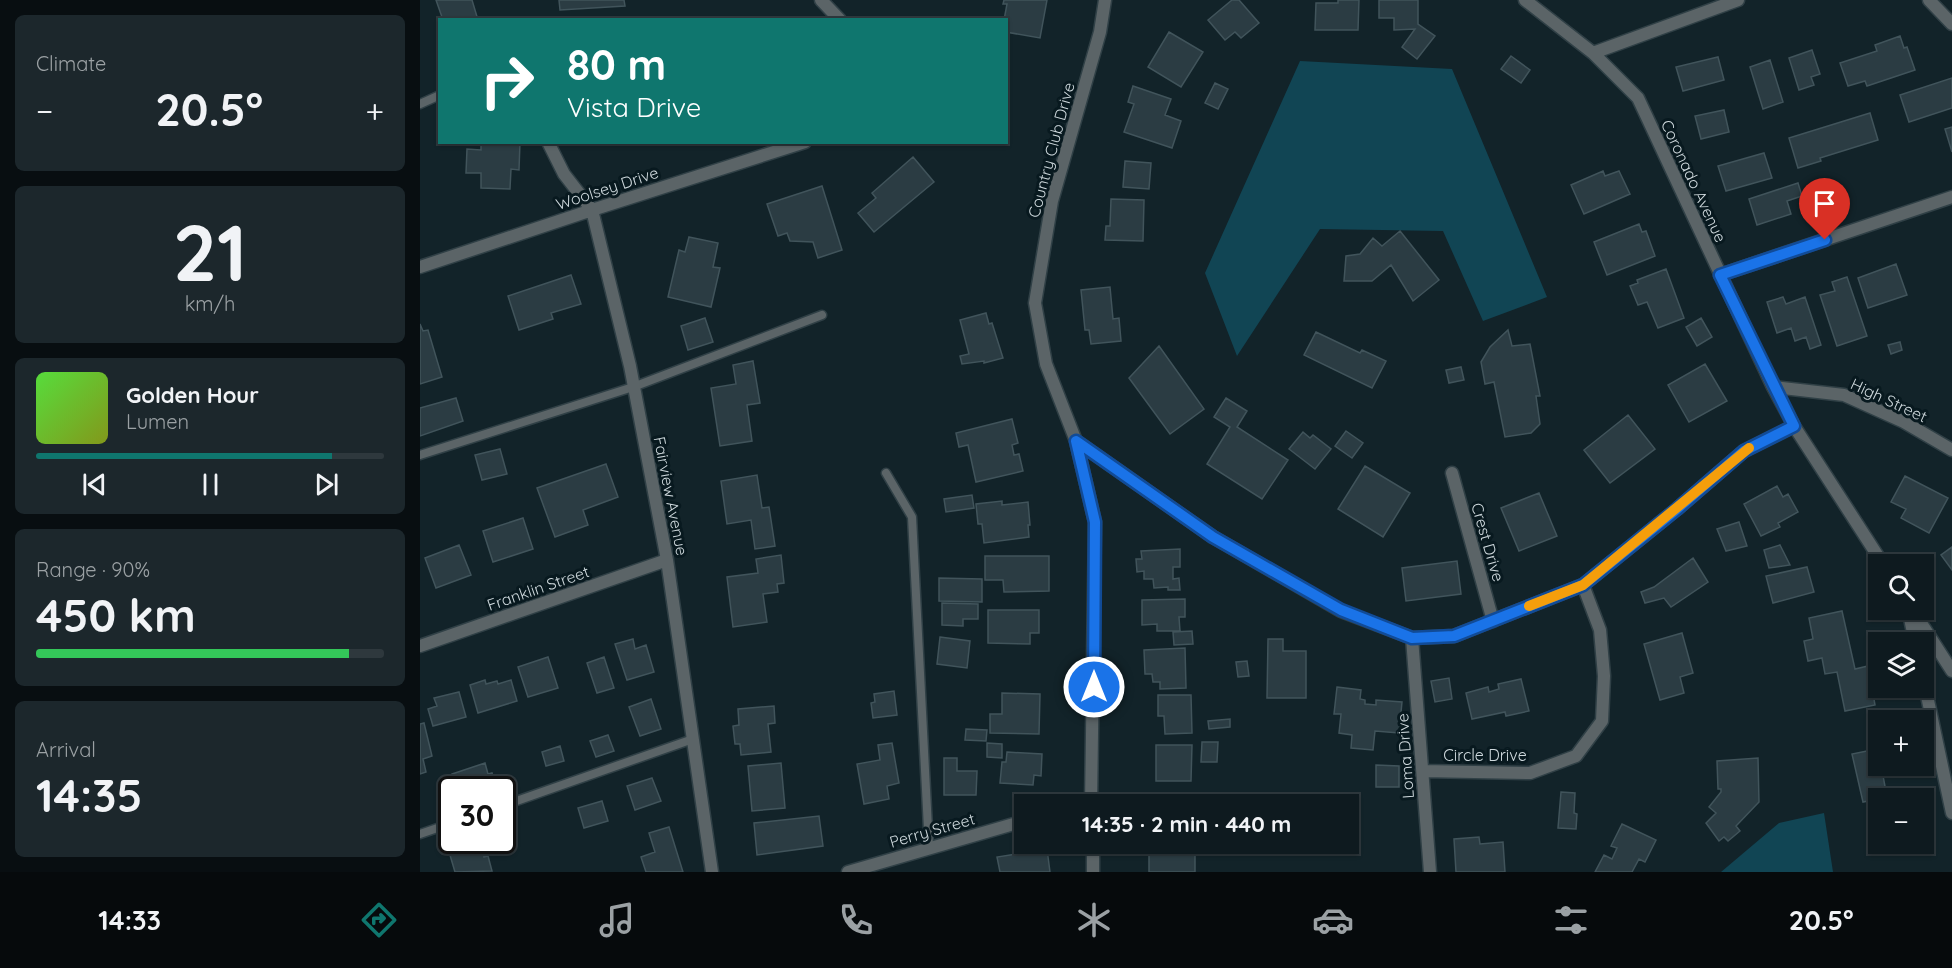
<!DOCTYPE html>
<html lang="en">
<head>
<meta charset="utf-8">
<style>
	:root { --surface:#0e1a1f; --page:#1c272c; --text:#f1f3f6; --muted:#9ba1a4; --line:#2e383d; --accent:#0f766e }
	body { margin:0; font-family:Quicksand,sans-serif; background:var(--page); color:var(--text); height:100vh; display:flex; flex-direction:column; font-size:22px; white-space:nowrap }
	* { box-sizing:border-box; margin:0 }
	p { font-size:20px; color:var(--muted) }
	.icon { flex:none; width:33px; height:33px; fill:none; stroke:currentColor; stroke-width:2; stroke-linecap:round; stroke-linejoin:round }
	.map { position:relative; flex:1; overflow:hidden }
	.drawer { display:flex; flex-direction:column; gap:15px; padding:15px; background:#080e11; width:420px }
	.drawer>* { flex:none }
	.hud { position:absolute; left:18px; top:18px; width:570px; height:126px; border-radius:0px; box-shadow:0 2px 4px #0004,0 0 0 2px var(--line); background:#0f766e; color:#fff; overflow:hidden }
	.fabs { position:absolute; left:1448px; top:554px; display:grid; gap:12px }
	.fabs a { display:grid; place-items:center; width:66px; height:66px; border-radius:0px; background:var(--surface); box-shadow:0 2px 4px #0004,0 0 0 2px var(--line); font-size:30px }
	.speed { position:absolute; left:18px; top:776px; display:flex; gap:12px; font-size:30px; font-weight:700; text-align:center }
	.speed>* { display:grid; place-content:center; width:78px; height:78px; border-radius:50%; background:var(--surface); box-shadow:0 2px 4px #0004,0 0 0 2px var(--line); line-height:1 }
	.speed .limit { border:3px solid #111; border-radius:9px; background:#fff; color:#111 }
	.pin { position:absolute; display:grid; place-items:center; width:51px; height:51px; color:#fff; margin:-62px -26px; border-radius:50% 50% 50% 0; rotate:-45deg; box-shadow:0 0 6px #0007 }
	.pin .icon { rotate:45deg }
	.me { position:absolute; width:66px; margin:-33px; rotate:0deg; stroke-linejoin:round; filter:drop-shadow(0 0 4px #0008) }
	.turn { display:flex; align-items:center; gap:21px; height:126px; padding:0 30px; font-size:27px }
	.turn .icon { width:78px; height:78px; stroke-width:2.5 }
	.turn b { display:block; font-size:42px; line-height:51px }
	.big { font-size:45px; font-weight:800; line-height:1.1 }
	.drawer .tile { flex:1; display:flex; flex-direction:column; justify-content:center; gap:9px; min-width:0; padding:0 21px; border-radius:9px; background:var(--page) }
	.drawer .dial { align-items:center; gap:0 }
	.dial b { font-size:78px; line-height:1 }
	.song { display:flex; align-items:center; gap:18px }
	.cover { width:72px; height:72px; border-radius:9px; background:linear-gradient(135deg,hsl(110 70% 55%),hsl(70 70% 35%)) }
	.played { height:6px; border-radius:3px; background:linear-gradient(90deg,var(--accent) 85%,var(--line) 85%) }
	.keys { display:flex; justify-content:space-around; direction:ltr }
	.heat { display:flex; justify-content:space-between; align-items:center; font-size:33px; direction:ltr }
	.charge { height:9px; border-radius:4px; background:linear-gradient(90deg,#34c759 90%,var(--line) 0) }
	.trip { position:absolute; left:594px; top:794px; width:345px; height:60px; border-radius:0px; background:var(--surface); box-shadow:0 2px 4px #0004,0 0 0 2px var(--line); font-weight:800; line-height:60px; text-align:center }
	.dock { display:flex; height:96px; justify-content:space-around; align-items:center; background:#060a0c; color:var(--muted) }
	.dock .icon { width:42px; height:42px }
	.dock .active { color:var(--accent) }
	.dock b { font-size:27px; color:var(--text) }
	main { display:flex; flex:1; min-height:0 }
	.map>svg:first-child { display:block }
	.green { fill:#114554 }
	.building { fill:#2b3c43; stroke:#41545b; stroke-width:1.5 }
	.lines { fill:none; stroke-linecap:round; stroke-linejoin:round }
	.lane-casing { stroke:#304046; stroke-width:11 }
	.street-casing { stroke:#304046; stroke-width:15 }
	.lane { stroke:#5b6467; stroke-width:8 }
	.street { stroke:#5b6467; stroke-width:12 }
	.route-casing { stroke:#114b97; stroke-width:15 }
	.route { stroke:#1a73e8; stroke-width:10 }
	.slow { stroke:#f59e0b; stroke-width:10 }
	.labels { text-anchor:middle; stroke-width:6; stroke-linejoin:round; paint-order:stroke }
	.street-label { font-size:16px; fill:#cfd9dd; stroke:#08191f }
</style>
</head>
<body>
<main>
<section class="drawer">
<div class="tile"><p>Climate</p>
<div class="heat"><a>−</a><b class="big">20.5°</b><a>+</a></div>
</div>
<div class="tile dial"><b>21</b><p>km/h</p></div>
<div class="tile">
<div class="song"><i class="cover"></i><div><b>Golden Hour</b><p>Lumen</p></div></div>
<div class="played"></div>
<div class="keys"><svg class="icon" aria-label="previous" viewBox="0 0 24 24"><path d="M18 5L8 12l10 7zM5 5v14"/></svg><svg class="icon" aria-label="pause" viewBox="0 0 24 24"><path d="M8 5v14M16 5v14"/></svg><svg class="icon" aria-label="next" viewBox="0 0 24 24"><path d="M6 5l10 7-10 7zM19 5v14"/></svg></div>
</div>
<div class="tile"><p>Range · 90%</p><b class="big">450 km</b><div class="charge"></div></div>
<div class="tile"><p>Arrival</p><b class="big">14:35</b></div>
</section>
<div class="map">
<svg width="1532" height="872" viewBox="0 0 1532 872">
	<rect width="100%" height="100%" fill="#122329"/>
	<path class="green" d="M880,61L1032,69L1127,297L1063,321L1023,231L900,229L817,356L785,273Z
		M1404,813L1413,872H1301L1359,823Z"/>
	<path class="building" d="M16,0H52L58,20H23Z
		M139,0H204L205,6L140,10Z
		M584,0H627L620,38L586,32V20H584L587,4H583Z
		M812,0H819L839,23L821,38L815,32L805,40L788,20Z
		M918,0H939L938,30H895L896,3H918Z
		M959,0H998V24L1015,36L997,59L982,47L995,29L974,30V18H959Z
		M749,32L783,52L761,87L728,67Z
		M1480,36L1484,48L1487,47L1495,70L1447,86L1445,81L1428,86L1420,63L1457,51L1455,45Z
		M1392,50L1400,74L1391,77L1394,85L1379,90L1369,58Z
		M1091,56L1110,70L1101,83L1081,69Z
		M1298,57L1304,80L1263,91L1256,67Z
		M1350,60L1363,102L1343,109L1330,67Z
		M1532,78V108L1489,122L1480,95Z
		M795,83L808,89L798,109L785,103Z
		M713,86L751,99L745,115L761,121L752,148L704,132L714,104L708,102Z
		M1304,110L1309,132L1281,139L1275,116Z
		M1450,113L1458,140L1400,158L1401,161L1378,168L1369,138Z
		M1532,127V152L1525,129Z
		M61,142H100L99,170L91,169L90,189L61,188V173H46L47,149L61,150Z
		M1344,153L1352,178L1306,191L1298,166Z
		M493,157L514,182L454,232L438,213L456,198L452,193Z
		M705,161L731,163L729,189L703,187Z
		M1183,171L1185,176L1199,171L1210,194L1164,214L1151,185Z
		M1378,183L1382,196L1367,201L1371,214L1337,225L1329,199Z
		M402,186L422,250L398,258L393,242L370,241L367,233L358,236L347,204Z
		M691,199L724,200L723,241L685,240L686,226H690Z
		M1219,224L1222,232L1226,231L1235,256L1187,275L1174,242Z
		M980,231L1019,280L993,301L971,265L952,281H924L926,256L940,254L953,238L962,246Z
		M269,237L298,243L293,267L300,268L291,307L248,297L259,250L265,252Z
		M1476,264L1487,295L1448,308L1438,278Z
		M1246,269L1264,318L1238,328L1227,302L1218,305L1210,286L1218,283L1217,280Z
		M151,275L161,304L131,313L133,319L99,330L88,296Z
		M1427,277L1447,336L1417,346L1400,295L1415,291L1412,282Z
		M690,287L693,319L699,318L701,341L671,344L669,330H665L661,290Z
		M1363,297L1366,304L1385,297L1401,345L1390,349L1386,337L1375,341L1371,328L1357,333L1347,302Z
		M566,313L569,324L572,323L583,358L564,363V361L542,364L540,356L549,354L540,320Z
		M285,318L293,342L268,350L261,326Z
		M1281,318L1292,337L1277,346L1266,327Z
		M0,324L3,331L8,330L22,377L0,384Z
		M1088,330L1092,346L1110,344L1120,396H1116L1120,424L1111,433L1085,437L1074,382L1065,384L1061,362L1070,347Z
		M896,332L940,353L942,350L966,361L952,388L884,355Z
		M1480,342L1482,350L1471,354L1468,345Z
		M739,346L784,409L750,434L709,378Z
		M333,361L340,403L327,405L332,441L300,446L291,388L316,384L313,365Z
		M1285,364L1307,401L1269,422L1248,385Z
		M1041,367L1044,380L1029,383L1026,370Z
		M36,398L43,421L0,436V408Z
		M806,398L827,411L817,427L868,460L842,499L787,464L810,427L794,417Z
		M1208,415L1235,449L1190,483L1164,450Z
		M592,419L598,443L592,445L594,455L599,454L603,471L556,482L548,445L539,447L536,433Z
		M926,431L943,443L932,458L915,446Z
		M883,432L890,438L893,435L911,449L895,469L869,449Z
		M80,449L87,474L62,480L55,455Z
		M186,464L198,497L163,510L168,525L135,537L117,488Z
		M945,466L990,493L963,537L918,509Z
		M337,475L342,508L349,507L355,546L335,549L331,520L307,524L301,481Z
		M1485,476L1528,498L1509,533L1481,518L1486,509L1471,502Z
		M1357,486L1363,497L1368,494L1378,512L1358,523L1360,527L1341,536L1324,504Z
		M1119,493L1137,536L1099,551L1081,508Z
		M552,495L554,508L526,512L524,499Z
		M582,501V505L608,502L610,525H608L609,537L564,543L562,524H558L556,504Z
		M103,518L113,549L73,562L63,531Z
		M1319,522L1327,546L1306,551L1297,529Z
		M39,545L51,575L16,588L5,558Z
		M1360,545L1370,565L1349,568L1344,550Z
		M1532,547V570L1521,555Z
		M760,549V567H753V579L759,578L760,590H748V587L734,588L733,579H724V571L717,572L716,559H722L721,551Z
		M361,555L364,583L357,584L358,592L343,594L347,622L313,627L307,577L338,573L336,559Z
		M565,556H629V591L584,592L583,580H565Z
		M1273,558L1288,582L1251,607L1244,598L1225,603L1221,592L1234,587Z
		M1037,561L1041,594L986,601L982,568Z
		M1387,567L1394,592L1353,603L1346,576Z
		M519,578L562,579V602L519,601Z
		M765,599V617H759L760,631H737V624L722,625V600Z
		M522,603L558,604V619H543V626L522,625Z
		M568,610H619V633H610V644L568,643Z
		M1422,611L1435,669L1448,666L1455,705L1425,711L1417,672L1405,674L1402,658L1388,661L1384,641L1393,639L1389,618Z
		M772,631L773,644L754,645L753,632Z
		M1262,633L1273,673L1260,677L1264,693L1240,700L1224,644Z
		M520,637L550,641L547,668L517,664Z
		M213,639L215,649L226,645L234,672L207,680L195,644Z
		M848,639H863V651H886V698H847Z
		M765,648L766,688L740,689V682H733L732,674H725L724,650Z
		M128,657L138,688L108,697L98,667Z
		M184,657L194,688L177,693L167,663Z
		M827,661L829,676L818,677L816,662Z
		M1029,678L1032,699L1015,702L1011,681Z
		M1101,679L1109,711L1086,716L1085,712L1052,719L1046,693L1068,687L1069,692L1079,689L1078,684Z
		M65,680L66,684L77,681L78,684L91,680L97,701L58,713L50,685Z
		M917,687L941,690L940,699L945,700V704L956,705V700L982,702L979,733L955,731L953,750L931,748L932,735L919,733L921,714H914Z
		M474,691L477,715L453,718L451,703L455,702L454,694Z
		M39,692L46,717L13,726L8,709L17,706L14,698Z
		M582,693L620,694L619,734L570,733V714H582Z
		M738,695H771L772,733L745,734L744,716H738Z
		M231,699L241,729L220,736L209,707Z
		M354,706L355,723L348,724L351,752L321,755L320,744H315L313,726L319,725L318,709Z
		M810,719V727L789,729L788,721Z
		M4,723L12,756L3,759L6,772L0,774V724Z
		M546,729L567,730L566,741L545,740Z
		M188,735L194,751L176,757L170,741Z
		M782,742H798L797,762H781Z
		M472,743L479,783L467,786L469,799L444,804L437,764L460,760L458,745Z
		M567,743L582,744V758L567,757Z
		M736,745H772L771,781H736Z
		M140,746L144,761L126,766L122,752Z
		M1457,749L1458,765H1461L1467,797L1443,802L1432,754Z
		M587,752L622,754L621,776L614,775L613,785L580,783L582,762H586Z
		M524,758H537V771H557L556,795H524Z
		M1338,758L1339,802L1316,826L1320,831L1308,841L1304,837L1299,841L1286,823L1296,813L1289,807L1301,792V789H1298L1297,761Z
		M65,763L68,774L72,773L77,788L36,789L32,774Z
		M361,763L365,808L332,811L328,766Z
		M956,765L979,766V787H956Z
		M232,778L241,801L215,810L207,786Z
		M1141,792L1155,793L1154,813L1157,814L1156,829L1138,828Z
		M739,796H776V804H740Z
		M807,796V804H788L787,797Z
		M182,801L188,821L164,828L158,808Z
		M399,816L403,846L337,855L334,823Z
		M82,822H85L92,848L71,853L67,840H82Z
		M1202,824L1236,840L1225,862L1219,859L1212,872H1175L1184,855L1192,859L1197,848L1191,846Z
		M249,827L263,872H226L221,857L235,852L229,833Z
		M1059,837L1060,844L1083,842L1085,872H1036L1034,839Z
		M46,840H53L57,854L63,852L64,857L68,856L72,871L35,872L27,845Z
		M729,844H775V872H729Z
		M627,849L630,872H580L577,857Z"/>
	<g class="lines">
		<g class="lane-casing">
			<path id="lane" d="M0,104L20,95
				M0,455L213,387L402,315
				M466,473L492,517L509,848
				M82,806L273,739
				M0,834L32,823"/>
		</g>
		<g class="street-casing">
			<path id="street" d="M401,0L420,20
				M1105,0L1173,53L1218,98L1353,387L1374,426L1463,564
				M1509,0L1532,24
				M1173,53L1318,0
				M128,142L144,174L172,210L210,366L247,560L292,872
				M0,267L172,210L385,142
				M1300,275L1532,197
				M1353,387L1424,395L1484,422L1532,450
				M656,441L793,537L921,611L992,638L1034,636L1163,585L1257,509L1324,451L1374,426
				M1032,473L1073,621
				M1488,609L1495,642
				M1492,609L1532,671
				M992,638L1010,872
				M0,646L247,560
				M1503,677L1532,813
				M1003,771L1110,773L1156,756L1182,721L1184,676L1180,630L1163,585
				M671,804L675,522L656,441L626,364L615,303L632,201L680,32L685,0
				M673,843V872
				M428,872L604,821"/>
		</g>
		<use href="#lane" class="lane"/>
		<use href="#street" class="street"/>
	</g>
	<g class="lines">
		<g class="route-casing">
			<path id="route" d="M674,687L675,522L656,441L793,537L921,610L992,638L1034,636L1163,585L1257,509L1324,451L1374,426L1300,275L1405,240"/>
		</g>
		<use href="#route" class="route"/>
		<path class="slow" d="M1109,606L1163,585L1329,448"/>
	</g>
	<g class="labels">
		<g class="street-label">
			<text transform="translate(631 150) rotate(-75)" y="6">Country Club Drive</text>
			<text transform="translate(1274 181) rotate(65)" y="6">Coronado Avenue</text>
			<text transform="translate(187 188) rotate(-18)" y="6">Woolsey Drive</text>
			<text transform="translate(1469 400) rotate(25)" y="6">High Street</text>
			<text transform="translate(251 496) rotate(79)" y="6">Fairview Avenue</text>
			<text transform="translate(1068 542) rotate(74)" y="6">Crest Drive</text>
			<text transform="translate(118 588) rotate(-19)" y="6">Franklin Street</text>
			<text x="1065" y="761">Circle Drive</text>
			<text transform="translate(985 756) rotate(-94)" y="6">Loma Drive</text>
			<text transform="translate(512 830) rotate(-16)" y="6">Perry Street</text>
		</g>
	</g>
</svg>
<div class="fabs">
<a><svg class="icon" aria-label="search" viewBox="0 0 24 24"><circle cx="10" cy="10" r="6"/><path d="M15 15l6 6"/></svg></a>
<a><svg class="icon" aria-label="layers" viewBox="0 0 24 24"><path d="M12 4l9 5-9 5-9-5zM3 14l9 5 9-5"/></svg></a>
<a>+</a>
<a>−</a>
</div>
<div class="speed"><div class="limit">30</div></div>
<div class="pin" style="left:1405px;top:240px;background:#d93025"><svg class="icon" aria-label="arrive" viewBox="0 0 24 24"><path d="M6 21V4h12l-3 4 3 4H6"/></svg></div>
<svg class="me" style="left:674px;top:687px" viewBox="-20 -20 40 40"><circle r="17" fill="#1a73e8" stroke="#fff" stroke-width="3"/><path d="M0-11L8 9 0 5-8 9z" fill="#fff"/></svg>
<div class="trip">14:35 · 2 min · 440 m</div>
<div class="hud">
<div class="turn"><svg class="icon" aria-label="right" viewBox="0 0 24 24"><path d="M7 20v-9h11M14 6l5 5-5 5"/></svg><div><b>80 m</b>Vista Drive</div></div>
</div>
</div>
</main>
<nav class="dock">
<b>14:33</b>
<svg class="icon active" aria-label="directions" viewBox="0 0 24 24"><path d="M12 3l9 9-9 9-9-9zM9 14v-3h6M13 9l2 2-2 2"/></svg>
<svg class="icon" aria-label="music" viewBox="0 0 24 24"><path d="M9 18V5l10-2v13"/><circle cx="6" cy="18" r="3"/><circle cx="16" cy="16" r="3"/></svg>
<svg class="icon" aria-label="phone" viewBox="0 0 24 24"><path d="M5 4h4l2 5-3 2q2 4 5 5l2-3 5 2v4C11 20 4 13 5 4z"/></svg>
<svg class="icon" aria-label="climate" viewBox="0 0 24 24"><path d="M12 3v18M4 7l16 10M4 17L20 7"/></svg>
<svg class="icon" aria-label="car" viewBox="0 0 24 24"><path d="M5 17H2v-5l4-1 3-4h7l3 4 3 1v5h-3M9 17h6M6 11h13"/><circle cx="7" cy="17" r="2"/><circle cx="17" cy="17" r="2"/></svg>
<svg class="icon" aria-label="filters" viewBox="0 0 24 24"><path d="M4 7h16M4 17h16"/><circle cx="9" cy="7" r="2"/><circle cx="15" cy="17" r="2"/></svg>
<b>20.5°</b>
</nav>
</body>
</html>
